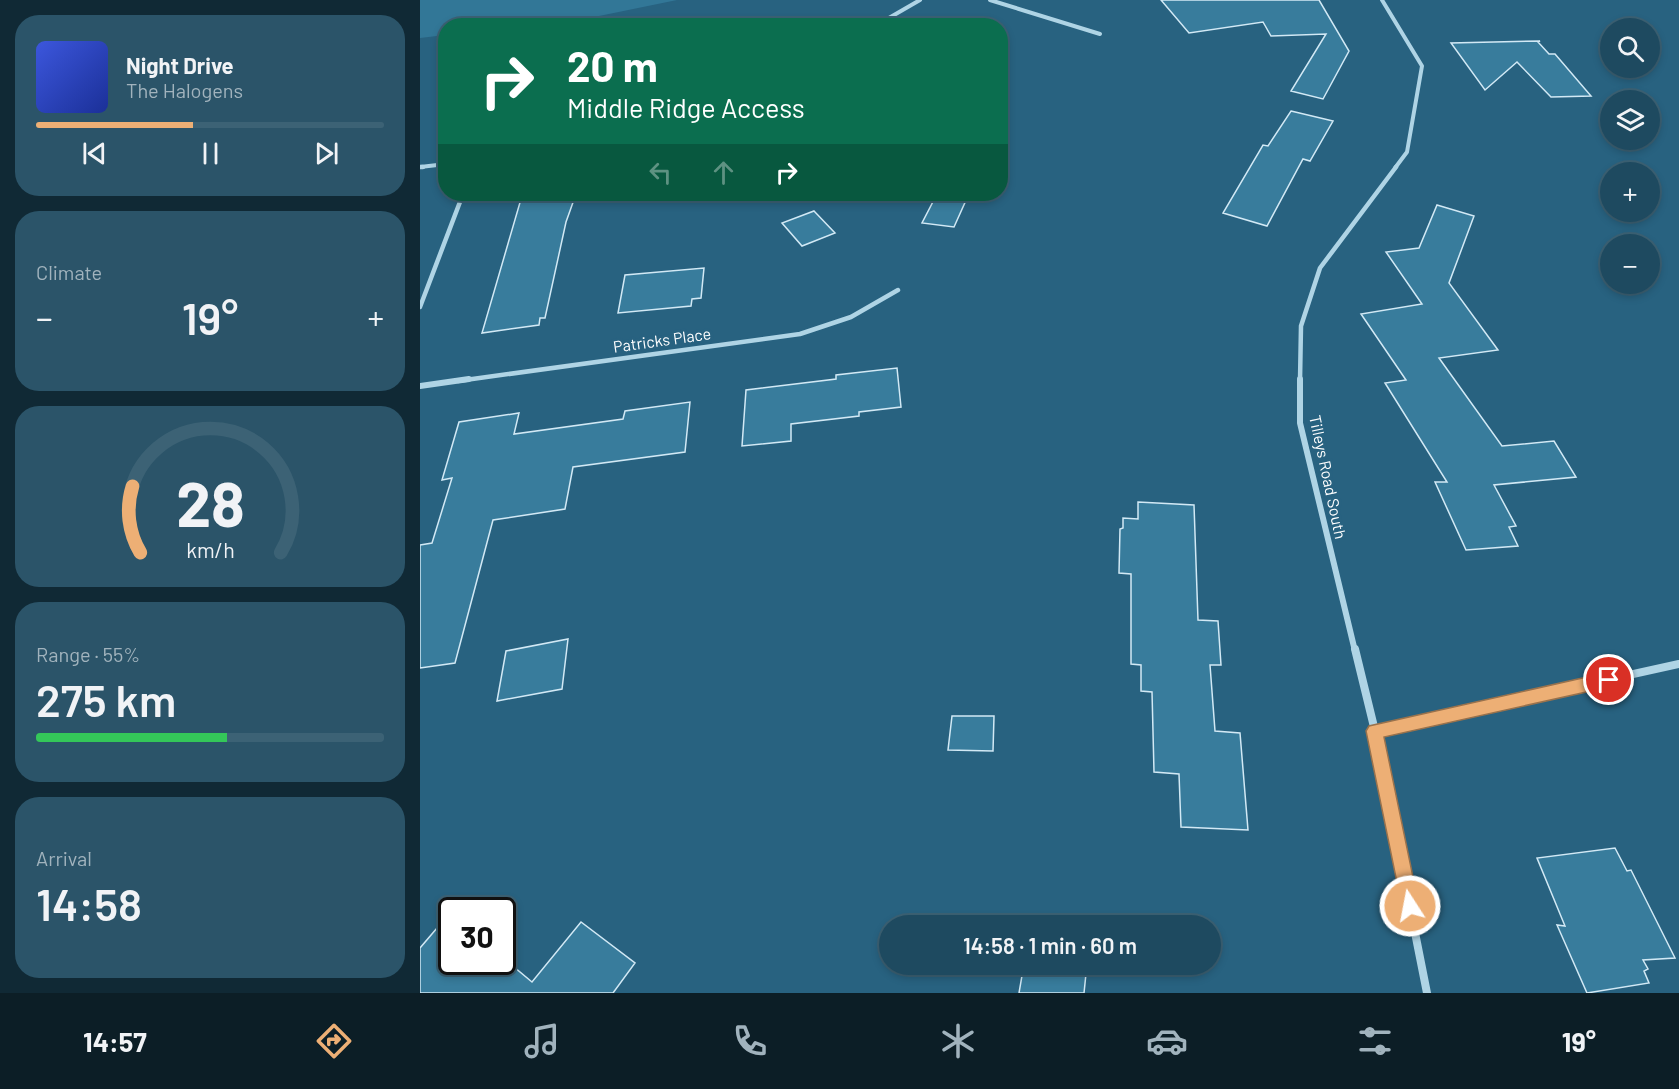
<!DOCTYPE html>
<html lang="en">
<head>
<meta charset="utf-8">
<style>
	:root { --surface:#1e4a60; --page:#2b5469; --text:#f1f3f6; --muted:#a1b3bd; --line:#3c6275; --accent:#edaf75 }
	body { margin:0; font-family:Barlow,sans-serif; background:var(--page); color:var(--text); height:100vh; display:flex; flex-direction:column; font-size:22px; white-space:nowrap }
	* { box-sizing:border-box; margin:0 }
	p { font-size:20px; color:var(--muted) }
	.icon { flex:none; width:33px; height:33px; fill:none; stroke:currentColor; stroke-width:2; stroke-linecap:round; stroke-linejoin:round }
	.map { position:relative; flex:1; overflow:hidden }
	.drawer { display:flex; flex-direction:column; gap:15px; padding:15px; background:#102935; width:420px }
	.drawer>* { flex:none }
	.banner { position:absolute; left:18px; top:18px; width:570px; height:183px; border-radius:24px; box-shadow:0 3px 9px #0003,0 0 0 2px var(--line); background:#0b6e4f; color:#fff; overflow:hidden }
	.fabs { position:absolute; left:1180px; top:18px; display:grid; gap:12px }
	.fabs a { display:grid; place-items:center; width:60px; height:60px; border-radius:50%; background:var(--surface); box-shadow:0 3px 9px #0003,0 0 0 2px var(--line); font-size:30px }
	.speed { position:absolute; left:18px; top:897px; display:flex; gap:12px; font-size:30px; font-weight:700; text-align:center }
	.speed>* { display:grid; place-content:center; width:78px; height:78px; border-radius:50%; background:var(--surface); box-shadow:0 3px 9px #0003,0 0 0 2px var(--line); line-height:1 }
	.speed .limit { border:3px solid #111; border-radius:9px; background:#fff; color:#111 }
	.pin { position:absolute; display:grid; place-items:center; width:51px; height:51px; color:#fff; margin:-26px; border:3px solid #fff; border-radius:50%; box-shadow:0 2px 6px #0007 }
	.me { position:absolute; width:66px; margin:-33px; rotate:349deg; stroke-linejoin:round; filter:drop-shadow(0 0 4px #0008) }
	.turn { display:flex; align-items:center; gap:21px; height:126px; padding:0 30px; font-size:27px }
	.turn .icon { width:78px; height:78px; stroke-width:2.5 }
	.turn b { display:block; font-size:42px; line-height:51px }
	.lanes { display:flex; align-items:center; height:57px; padding:0 30px; background:#0003; justify-content:center; gap:30px; direction:ltr }
	.lanes .off { opacity:.35 }
	.big { font-size:45px; font-weight:600; line-height:1.1 }
	.drawer .tile { flex:1; display:flex; flex-direction:column; justify-content:center; gap:9px; min-width:0; padding:0 21px; border-radius:24px; background:var(--page) }
	.drawer .dial { align-items:center; gap:0 }
	.dial svg { height:156px; overflow:visible; fill:none; stroke:var(--line); stroke-width:7; stroke-linecap:round; text-anchor:middle }
	.dial text { fill:var(--text); stroke:none }
	.song { display:flex; align-items:center; gap:18px }
	.cover { width:72px; height:72px; border-radius:9px; background:linear-gradient(135deg,hsl(230 70% 55%),hsl(230 70% 35%)) }
	.played { height:6px; border-radius:3px; background:linear-gradient(90deg,var(--accent) 45%,var(--line) 45%) }
	.keys { display:flex; justify-content:space-around; direction:ltr }
	.heat { display:flex; justify-content:space-between; align-items:center; font-size:33px; direction:ltr }
	.charge { height:9px; border-radius:4px; background:linear-gradient(90deg,#34c759 55%,var(--line) 0) }
	.trip { position:absolute; left:459px; top:915px; width:342px; height:60px; border-radius:30px; background:var(--surface); box-shadow:0 3px 9px #0003,0 0 0 2px var(--line); font-weight:600; line-height:60px; text-align:center }
	.tabs { display:flex; height:96px; justify-content:space-around; align-items:center; background:#0c1e26; color:var(--muted) }
	.tabs .icon { width:42px; height:42px }
	.tabs .on { color:var(--accent) }
	.tabs b { font-size:27px; color:var(--text) }
	main { display:flex; flex:1; min-height:0 }
	.map>svg:first-child { display:block }
	.green { fill:#327797 }
	.building { fill:#387c9c; stroke:#d2e9f5; stroke-width:1.5 }
	.lines { fill:none; stroke-linecap:round; stroke-linejoin:round }
	.street-far3 { stroke:#afd4e5; stroke-width:4 }
	.street-far2 { stroke:#afd4e5; stroke-width:4.5 }
	.street-far1 { stroke:#afd4e5; stroke-width:6 }
	.street { stroke:#afd4e5; stroke-width:8 }
	.route { fill:#edaf75; stroke:#9a724c; stroke-width:1.5 }
	.labels { text-anchor:middle; stroke-width:6; stroke-linejoin:round; paint-order:stroke }
	.street-label { font-size:16px; fill:#fff; stroke:#286280 }
</style>
</head>
<body>
<main>
<section class="drawer">
<div class="tile">
<div class="song"><i class="cover"></i><div><b>Night Drive</b><p>The Halogens</p></div></div>
<div class="played"></div>
<div class="keys"><svg class="icon" aria-label="previous" viewBox="0 0 24 24"><path d="M18 5L8 12l10 7zM5 5v14"/></svg><svg class="icon" aria-label="pause" viewBox="0 0 24 24"><path d="M8 5v14M16 5v14"/></svg><svg class="icon" aria-label="next" viewBox="0 0 24 24"><path d="M6 5l10 7-10 7zM19 5v14"/></svg></div>
</div>
<div class="tile"><p>Climate</p>
<div class="heat"><a>−</a><b class="big">19°</b><a>+</a></div>
</div>
<div class="tile dial"><svg viewBox="0 0 100 80">
<path d="M14 69A42 42 0 1 1 86 69"/>
<path d="M14 69A42 42 0 0 1 10 35" stroke="#edaf75"/>
<text x="50" y="56" font-size="32" font-weight="700">28</text>
<text x="50" y="72" font-size="11">km/h</text>
</svg></div>
<div class="tile"><p>Range · 55%</p><b class="big">275 km</b><div class="charge"></div></div>
<div class="tile"><p>Arrival</p><b class="big">14:58</b></div>
</section>
<div class="map">
<svg width="1259" height="993" viewBox="0 0 1259 993">
	<rect width="100%" height="100%" fill="#286280"/>
	<path class="green" d="M0,0H257L179,16L104,25L26,26L25,35L0,38Z"/>
	<path class="building" d="M741,0H899L929,51L903,99L871,91L906,34L851,36L843,22L769,33Z
		M1120,41L1118,42L1129,54H1135L1171,96L1131,97L1097,62L1065,90L1031,43Z
		M871,111L913,121L890,161L883,159L847,226L803,213L843,145L848,146Z
		M107,194H156L146,222L125,318H120L119,325L62,333L101,199H105Z
		M517,194L547,198L534,227L502,223Z
		M1017,205L1054,216L1029,283L1078,350L1019,358L1082,446L1134,441L1156,477L1074,485L1096,526L1089,527L1098,546L1046,550L1015,482H1027L965,383L986,380L941,314L1002,304L966,252L999,248Z
		M394,211L415,233L382,246L362,223Z
		M284,268L281,298L272,299L271,306L198,313L205,275Z
		M477,368L481,407L439,412V416L371,424V441L322,446L326,390L416,379V375Z
		M270,402L265,452L153,467L145,509L73,520L35,663L0,668V545L12,543L32,478L22,480L39,422L99,413L94,434L203,419L205,411Z
		M718,502L774,505L778,620L798,621L801,665H790L795,731L820,733L828,830L761,827L759,774L734,772L732,692L721,691V665L711,664V574L699,573L700,529L703,528V518L718,519Z
		M148,639L142,689L77,701L86,651Z
		M532,716H574L573,751L528,750Z
		M1195,848L1207,871L1211,870L1255,958L1223,960L1228,969L1224,971L1229,983L1167,993L1137,925L1145,926L1117,858Z
		M29,914L32,916V962H82V957L112,982L161,922L215,963L193,993H0V948Z
		M604,964H667L664,993H599Z"/>
	<g class="lines">
		<path class="street-far3" d="M570,0L680,34
			M962,0L1002,66L987,152L975,168
			M326,21L338,26
			M455,26L500,0
			M0,167L26,164"/>
		<path class="street-far2" d="M0,167H3
			M0,307L43,194
			M38,381L380,334L431,317L478,290
			M880,381L881,326L900,268L976,167"/>
		<path class="street-far1" d="M880,379V423L935,651
			M0,386L49,379"/>
		<path class="street" d="M935,649L955,731L1007,993
			M955,731L1259,664"/>
	</g>
	<path class="route" d="M1189,672L1194,674L1197,680L1194,685L1189,687L964,737L999,906L996,912L990,915L983,912L946,731L949,726Z"/>
	<g class="labels">
		<g class="street-label">
			<text transform="translate(242 340) rotate(-8)" y="6">Patricks Place</text>
			<text transform="translate(908 477) rotate(78)" y="6">Tilleys Road South</text>
		</g>
	</g>
</svg>
<div class="fabs">
<a><svg class="icon" aria-label="search" viewBox="0 0 24 24"><circle cx="10" cy="10" r="6"/><path d="M15 15l6 6"/></svg></a>
<a><svg class="icon" aria-label="layers" viewBox="0 0 24 24"><path d="M12 4l9 5-9 5-9-5zM3 14l9 5 9-5"/></svg></a>
<a>+</a>
<a>−</a>
</div>
<div class="speed"><div class="limit">30</div></div>
<div class="pin" style="left:1189px;top:680px;background:#d93025"><svg class="icon" aria-label="arrive" viewBox="0 0 24 24"><path d="M6 21V4h12l-3 4 3 4H6"/></svg></div>
<svg class="me" style="left:990px;top:906px" viewBox="-20 -20 40 40"><circle r="17" fill="#edaf75" stroke="#fff" stroke-width="3"/><path d="M0-11L8 9 0 5-8 9z" fill="#fff"/></svg>
<div class="trip">14:58 · 1 min · 60 m</div>
<div class="banner">
<div class="turn"><svg class="icon" aria-label="right" viewBox="0 0 24 24"><path d="M7 20v-9h11M14 6l5 5-5 5"/></svg><div><b>20 m</b>Middle Ridge Access</div></div>
<div class="lanes"><svg class="icon off" aria-label="left" viewBox="0 0 24 24"><path d="M17 20v-9H6M10 6l-5 5 5 5"/></svg><svg class="icon off" aria-label="ahead" viewBox="0 0 24 24"><path d="M12 20V5M6 11l6-6 6 6"/></svg><svg class="icon" aria-label="right" viewBox="0 0 24 24"><path d="M7 20v-9h11M14 6l5 5-5 5"/></svg></div>
</div>
</div>
</main>
<nav class="tabs">
<b>14:57</b>
<svg class="icon on" aria-label="directions" viewBox="0 0 24 24"><path d="M12 3l9 9-9 9-9-9zM9 14v-3h6M13 9l2 2-2 2"/></svg>
<svg class="icon" aria-label="music" viewBox="0 0 24 24"><path d="M9 18V5l10-2v13"/><circle cx="6" cy="18" r="3"/><circle cx="16" cy="16" r="3"/></svg>
<svg class="icon" aria-label="phone" viewBox="0 0 24 24"><path d="M5 4h4l2 5-3 2q2 4 5 5l2-3 5 2v4C11 20 4 13 5 4z"/></svg>
<svg class="icon" aria-label="climate" viewBox="0 0 24 24"><path d="M12 3v18M4 7l16 10M4 17L20 7"/></svg>
<svg class="icon" aria-label="car" viewBox="0 0 24 24"><path d="M5 17H2v-5l4-1 3-4h7l3 4 3 1v5h-3M9 17h6M6 11h13"/><circle cx="7" cy="17" r="2"/><circle cx="17" cy="17" r="2"/></svg>
<svg class="icon" aria-label="filters" viewBox="0 0 24 24"><path d="M4 7h16M4 17h16"/><circle cx="9" cy="7" r="2"/><circle cx="15" cy="17" r="2"/></svg>
<b>19°</b>
</nav>
</body>
</html>
